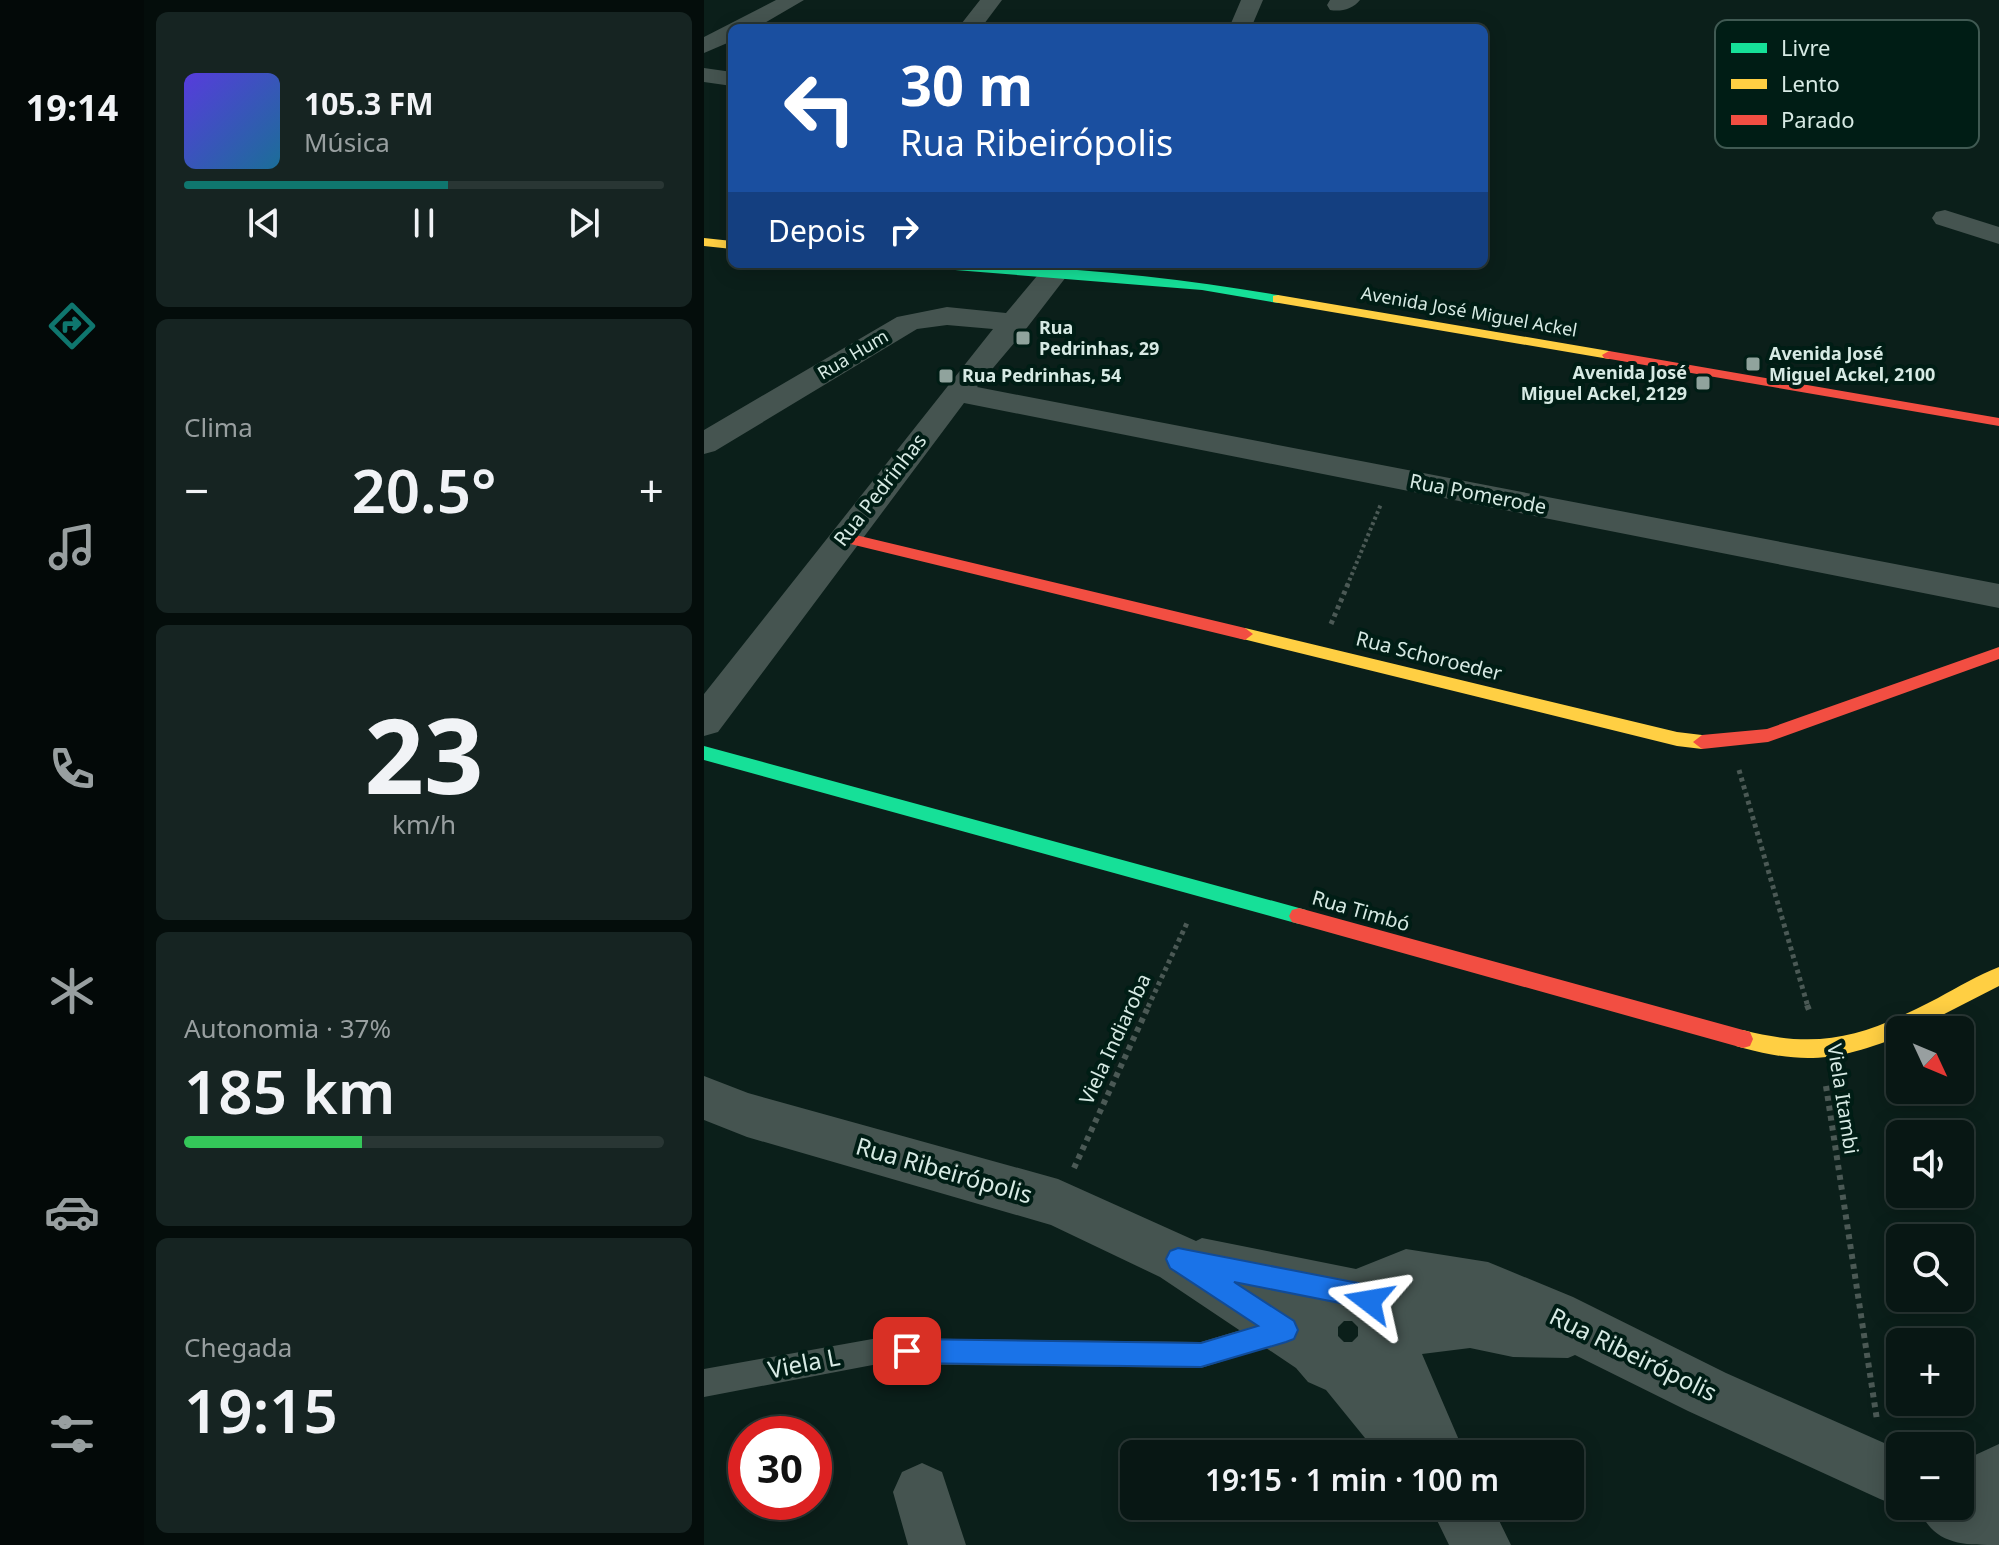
<!DOCTYPE html>
<html lang="pt">
<head>
<meta charset="utf-8">
<style>
	:root { --surface:#081714; --page:#162422; --text:#f1f3f6; --muted:#989fa0; --line:#293634; --accent:#0f766e }
	body { margin:0; font-family:"Noto Sans",sans-serif; background:var(--page); color:var(--text); height:100vh; display:flex; flex-direction:column; font-size:30px; white-space:nowrap }
	* { box-sizing:border-box; margin:0 }
	p { font-size:26px; color:var(--muted) }
	.icon { flex:none; width:44px; height:44px; fill:none; stroke:currentColor; stroke-width:2; stroke-linecap:round; stroke-linejoin:round }
	.map { position:relative; flex:1; overflow:hidden }
	.panel { display:flex; flex-direction:column; gap:12px; padding:12px; background:#040d0b; width:560px }
	.panel>* { flex:none }
	.hud { position:absolute; left:24px; top:24px; width:760px; height:244px; border-radius:12px; box-shadow:0 4px 20px #0003,0 0 0 2px var(--line); background:#1a4fa0; color:#fff; overflow:hidden }
	.needle { width:52px; rotate:134deg }
	.buttons { position:absolute; left:1182px; top:1016px; display:grid; gap:16px }
	.buttons a { display:grid; place-items:center; width:88px; height:88px; border-radius:12px; background:var(--surface); box-shadow:0 4px 20px #0003,0 0 0 2px var(--line); font-size:40px }
	.speed { position:absolute; left:24px; top:1416px; display:flex; gap:16px; font-size:40px; font-weight:700; text-align:center }
	.speed>* { display:grid; place-content:center; width:104px; height:104px; border-radius:50%; background:var(--surface); box-shadow:0 4px 20px #0003,0 0 0 2px var(--line); line-height:1 }
	.speed .limit { border:12px solid #d22; background:#fff; color:#111 }
	.pin { position:absolute; display:grid; place-items:center; width:68px; height:68px; color:#fff; margin:-34px; border-radius:16px; box-shadow:0 4px 12px #0006 }
	.me { position:absolute; width:88px; margin:-44px; rotate:284deg; stroke-linejoin:round; filter:drop-shadow(0 0 6px #0008) }
	.turn { display:flex; align-items:center; gap:28px; height:168px; padding:0 40px; font-size:36px }
	.turn .icon { width:104px; height:104px; stroke-width:2.5 }
	.turn b { display:block; font-size:56px; line-height:68px }
	.then { display:flex; align-items:center; height:76px; padding:0 40px; background:#0003; gap:16px; font-size:30px }
	.big { font-size:60px; font-weight:600; line-height:1.1 }
	.panel .widget { flex:1; display:flex; flex-direction:column; justify-content:center; gap:12px; min-width:0; padding:0 28px; border-radius:12px; background:var(--page) }
	.panel .dial { align-items:center; gap:0 }
	.dial b { font-size:104px; line-height:1 }
	.song { display:flex; align-items:center; gap:24px }
	.cover { width:96px; height:96px; border-radius:12px; background:linear-gradient(135deg,hsl(250 70% 55%),hsl(200 70% 35%)) }
	.played { height:8px; border-radius:4px; background:linear-gradient(90deg,var(--accent) 55%,var(--line) 55%) }
	.keys { display:flex; justify-content:space-around; direction:ltr }
	.heat { display:flex; justify-content:space-between; align-items:center; font-size:44px; direction:ltr }
	.charge { height:12px; border-radius:6px; background:linear-gradient(90deg,#34c759 37%,var(--line) 0) }
	.trip { position:absolute; left:416px; top:1440px; width:464px; height:80px; border-radius:12px; background:var(--surface); box-shadow:0 4px 20px #0003,0 0 0 2px var(--line); font-weight:600; line-height:80px; text-align:center }
	main { display:flex; flex:1; min-height:0 }
	.tabs { display:flex; flex-direction:column; width:144px; justify-content:space-around; align-items:center; background:#030908; color:var(--muted) }
	.tabs .icon { width:56px; height:56px }
	.tabs .on { color:var(--accent) }
	.tabs b { font-size:36px; color:var(--text) }
	.map>svg:first-child { display:block }
	.lines { fill:none; stroke-linecap:round; stroke-linejoin:round }
	.path-far2 { stroke:#4b5955; stroke-width:4; stroke-dasharray:3 3; stroke-linecap:butt }
	.path-far1 { stroke:#4b5955; stroke-width:5; stroke-dasharray:4 4; stroke-linecap:butt }
	.path { stroke:#4b5955; stroke-width:6; stroke-dasharray:5 5; stroke-linecap:butt }
	.lane { fill:#455450; fill-rule:evenodd }
	.street { fill:#455450; fill-rule:evenodd }
	.fast { fill:#16e098; fill-rule:evenodd }
	.slow { fill:#ffcf43; fill-rule:evenodd }
	.jam { fill:#f24e42; fill-rule:evenodd }
	.route { fill:#1a73e8; stroke:#114b97; stroke-width:2 }
	.poi-dot { fill:#90a39d; stroke:#001d15; stroke-width:3 }
	.labels { text-anchor:middle; stroke-width:8; stroke-linejoin:round; paint-order:stroke }
	.far-street-label { font-size:18px; fill:#d7eae4; stroke:#001d15 }
	.far-poi-label { font-size:18px; font-weight:bold; fill:#d7eae4; stroke:#001d15; text-anchor:start }
	.street-label { font-size:20px; fill:#d7eae4; stroke:#001d15 }
	.near-street-label { font-size:24px; fill:#d7eae4; stroke:#001d15 }
	.key { fill:#001d15; stroke:#405a53; stroke-width:2 }
	.key-label { font-size:22px; fill:#d7eae4 }
</style>
</head>
<body>
<main>
<nav class="tabs">
<b>19:14</b>
<svg class="icon on" aria-label="directions" viewBox="0 0 24 24"><path d="M12 3l9 9-9 9-9-9zM9 14v-3h6M13 9l2 2-2 2"/></svg>
<svg class="icon" aria-label="music" viewBox="0 0 24 24"><path d="M9 18V5l10-2v13"/><circle cx="6" cy="18" r="3"/><circle cx="16" cy="16" r="3"/></svg>
<svg class="icon" aria-label="phone" viewBox="0 0 24 24"><path d="M5 4h4l2 5-3 2q2 4 5 5l2-3 5 2v4C11 20 4 13 5 4z"/></svg>
<svg class="icon" aria-label="climate" viewBox="0 0 24 24"><path d="M12 3v18M4 7l16 10M4 17L20 7"/></svg>
<svg class="icon" aria-label="car" viewBox="0 0 24 24"><path d="M5 17H2v-5l4-1 3-4h7l3 4 3 1v5h-3M9 17h6M6 11h13"/><circle cx="7" cy="17" r="2"/><circle cx="17" cy="17" r="2"/></svg>
<svg class="icon" aria-label="filters" viewBox="0 0 24 24"><path d="M4 7h16M4 17h16"/><circle cx="9" cy="7" r="2"/><circle cx="15" cy="17" r="2"/></svg>
</nav>
<section class="panel">
<div class="widget">
<div class="song"><i class="cover"></i><div><b>105.3 FM</b><p>Música</p></div></div>
<div class="played"></div>
<div class="keys"><svg class="icon" aria-label="previous" viewBox="0 0 24 24"><path d="M18 5L8 12l10 7zM5 5v14"/></svg><svg class="icon" aria-label="pause" viewBox="0 0 24 24"><path d="M8 5v14M16 5v14"/></svg><svg class="icon" aria-label="next" viewBox="0 0 24 24"><path d="M6 5l10 7-10 7zM19 5v14"/></svg></div>
</div>
<div class="widget"><p>Clima</p>
<div class="heat"><a>−</a><b class="big">20.5°</b><a>+</a></div>
</div>
<div class="widget dial"><b>23</b><p>km/h</p></div>
<div class="widget"><p>Autonomia · 37%</p><b class="big">185 km</b><div class="charge"></div></div>
<div class="widget"><p>Chegada</p><b class="big">19:15</b></div>
</section>
<div class="map">
<svg width="1295" height="1545" viewBox="0 0 1295 1545">
	<rect width="100%" height="100%" fill="#0b1f1a"/>
	<g class="lines">
		<path class="path-far2" d="M643,586L677,504"/>
		<path class="path-far1" d="M627,624L644,584
			M1035,770L1104,1007
			M444,1007L483,923"/>
		<path class="path" d="M1103,1005L1105,1010
			M1122,1086L1173,1420
			M370,1168L445,1005"/>
		<path class="lane" d="M574,1319L583,1323L587,1332L583,1341L497,1368L174,1364L0,1397V1369L174,1338L497,1342Z"/>
		<path class="street" d="M72,0H100L52,28H28V41L0,53V37Z
			M276,0H298L277,28H254Z
			M537,0H559L547,28H525Z
			M626,0H656C649,9 637,12 626,10L623,5Z
			M0,68L28,72V86L0,82Z
			M1241,210L1295,227V244L1232,224L1228,218L1232,212Z
			M343,264H372L322,329L273,387L1295,584V608L260,403L14,732L0,736V694L289,329L243,325L213,329L11,451L0,454V430L193,317L243,307L302,313Z
			M0,1076L44,1093L354,1179L492,1241L498,1238L652,1269L702,1249L784,1262L869,1297L1022,1373L1196,1450V1506H1199L1196,1507L1176,1499L984,1411L871,1355L864,1358L809,1357L766,1348L718,1354L761,1454H674L622,1390L604,1382L592,1368L456,1277L347,1225L43,1137L0,1120ZM640,1321H648L654,1327V1336L648,1342H640L634,1336V1327Z
			M1295,1444V1545C1256,1545 1230,1545 1213,1506H1256V1462Z
			M218,1463L238,1472L262,1545H204L189,1492L198,1472Z
			M726,1506H788L807,1545H745Z"/>
		<path class="fast" d="M220,264C338,264 458,275 574,295L580,299L574,303L498,290L226,268Z
			M0,746L595,908L602,910L605,916L602,922L595,924L0,760Z"/>
		<path class="slow" d="M0,238L28,241V249L0,246Z
			M574,295L905,351L912,355L905,359L569,302V296Z
			M541,628L973,732L998,735L1007,742L998,749L973,746L535,638L533,634Z
			M1295,967V986L1209,1030H1196L1195,1037C1133,1060 1103,1065 1039,1048L1032,1046L1029,1039L1032,1032L1039,1030C1120,1051 1162,1035 1234,998C1254,987 1274,975 1295,967Z"/>
		<path class="jam" d="M905,351L1295,418V426L900,358L898,355Z
			M139,532L541,628L549,634L541,640L134,541L131,537L134,533Z
			M1295,647V659L1064,742L998,749L989,742L998,735L1063,729Z
			M595,908L1039,1030L1046,1032L1049,1039L1046,1046L1039,1048L595,924L588,922L585,916L588,910Z"/>
	</g>
	<path class="route" d="M474,1248L654,1283L673,1292L677,1301L673,1309L665,1313L651,1306L530,1282L590,1321L594,1330L590,1339L582,1342L497,1367L203,1363L194,1360L191,1351L194,1343L203,1339L497,1343L554,1326L466,1268L462,1259L466,1251Z"/>
	<g class="poi-dot">
		<rect x="311" y="330" width="16" height="16" rx="4"/>
		<rect x="1041" y="356" width="16" height="16" rx="4"/>
		<rect x="234" y="368" width="16" height="16" rx="4"/>
		<rect x="991" y="375" width="16" height="16" rx="4"/>
	</g>
	<g class="labels">
		<g class="far-street-label">
			<text transform="translate(765 312) rotate(10)" y="6">Avenida José Miguel Ackel</text>
			<text transform="translate(149 355) rotate(-31)" y="6">Rua Hum</text>
		</g>
		<g class="far-poi-label">
			<text x="335" y="334">Rua<tspan x="335" dy="21">Pedrinhas, 29</tspan></text>
			<text x="1065" y="360">Avenida José<tspan x="1065" dy="21">Miguel Ackel, 2100</tspan></text>
			<text x="983" y="379" text-anchor="end">Avenida José<tspan x="983" dy="21">Miguel Ackel, 2129</tspan></text>
			<text x="258" y="382">Rua Pedrinhas, 54</text>
		</g>
		<g class="street-label">
			<text transform="translate(176 490) rotate(-52)" y="7">Rua Pedrinhas</text>
			<text transform="translate(774 494) rotate(11)" y="7">Rua Pomerode</text>
			<text transform="translate(725 656) rotate(14)" y="7">Rua Schoroeder</text>
			<text transform="translate(657 911) rotate(16)" y="7">Rua Timbó</text>
			<text transform="translate(411 1039) rotate(-65)" y="7">Viela Indiaroba</text>
			<text transform="translate(1139 1099) rotate(81)" y="7">Viela Itambi</text>
		</g>
		<g class="near-street-label">
			<text transform="translate(240 1171) rotate(16)" y="8">Rua Ribeirópolis</text>
			<text transform="translate(929 1355) rotate(26)" y="8">Rua Ribeirópolis</text>
			<text transform="translate(100 1364) rotate(-11)" y="8">Viela L</text>
		</g>
	</g>
	<rect x="1011" y="20" width="264" height="128" rx="12" class="key"/>
	<rect x="1027" y="43" width="36" height="10" fill="#16e098"/>
	<rect x="1027" y="79" width="36" height="10" fill="#ffcf43"/>
	<rect x="1027" y="115" width="36" height="10" fill="#f24e42"/>
	<g class="key-label">
		<text x="1077" y="56">Livre</text>
		<text x="1077" y="92">Lento</text>
		<text x="1077" y="128">Parado</text>
	</g>
</svg>
<div class="buttons">
<a><svg class="needle" viewBox="-14 -14 28 28"><path d="M0-13l5 13h-10z" fill="#e53935"/><path d="M0 13l5-13h-10z" fill="#989fa0"/></svg></a>
<a><svg class="icon" aria-label="sound" viewBox="0 0 24 24"><path d="M4 9h4l5-4v14l-5-4H4zM17 9q2 3 0 6"/></svg></a>
<a><svg class="icon" aria-label="search" viewBox="0 0 24 24"><circle cx="10" cy="10" r="6"/><path d="M15 15l6 6"/></svg></a>
<a>+</a>
<a>−</a>
</div>
<div class="speed"><div class="limit">30</div></div>
<div class="pin" style="left:203px;top:1351px;background:#d93025"><svg class="icon" aria-label="arrive" viewBox="0 0 24 24"><path d="M6 21V4h12l-3 4 3 4H6"/></svg></div>
<svg class="me" style="left:665px;top:1301px" viewBox="-20 -20 40 40"><path d="M0-17L14 15 0 8-14 15z" fill="#1a73e8" stroke="#fff" stroke-width="4"/></svg>
<div class="trip">19:15 · 1 min · 100 m</div>
<div class="hud">
<div class="turn"><svg class="icon" aria-label="left" viewBox="0 0 24 24"><path d="M17 20v-9H6M10 6l-5 5 5 5"/></svg><div><b>30 m</b>Rua Ribeirópolis</div></div>
<div class="then">Depois<svg class="icon" aria-label="right" viewBox="0 0 24 24"><path d="M7 20v-9h11M14 6l5 5-5 5"/></svg></div>
</div>
</div>
</main>
</body>
</html>
